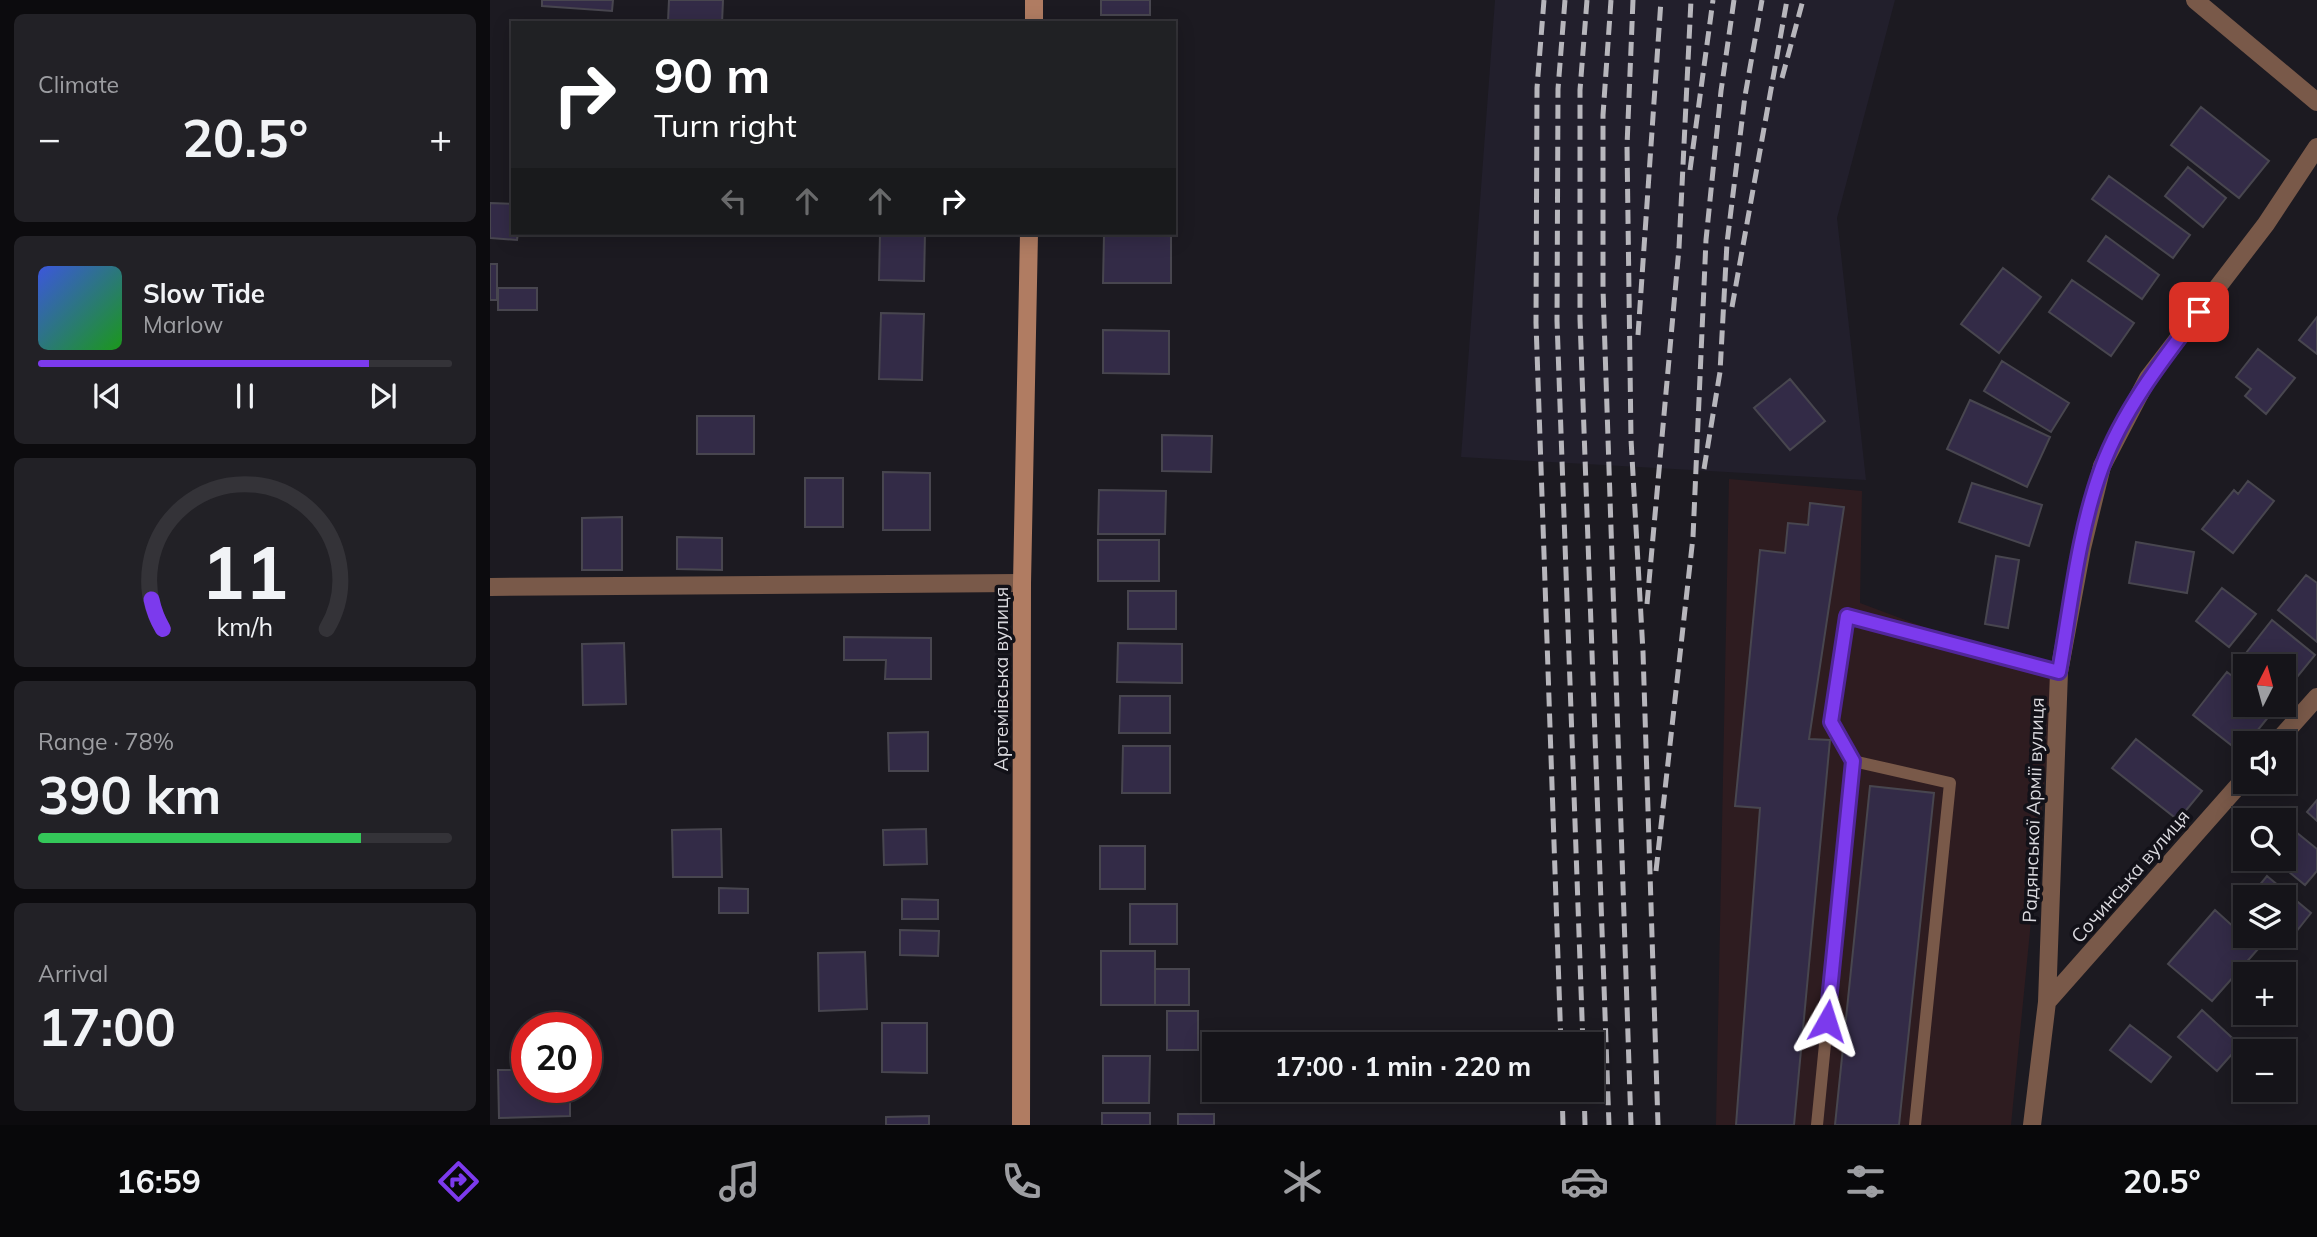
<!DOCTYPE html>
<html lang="en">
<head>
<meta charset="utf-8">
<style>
	:root { --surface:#151419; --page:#222126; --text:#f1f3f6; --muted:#9d9ea2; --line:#343338; --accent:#7c3aed }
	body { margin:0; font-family:Mulish,sans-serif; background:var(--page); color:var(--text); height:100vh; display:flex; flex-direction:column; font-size:26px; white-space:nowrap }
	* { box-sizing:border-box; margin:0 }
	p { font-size:23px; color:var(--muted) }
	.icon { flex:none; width:38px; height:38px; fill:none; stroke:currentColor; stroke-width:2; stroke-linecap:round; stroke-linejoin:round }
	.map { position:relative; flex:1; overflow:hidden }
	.details { display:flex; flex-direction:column; gap:14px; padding:14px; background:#0c0b0e; width:490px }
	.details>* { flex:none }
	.top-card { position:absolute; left:21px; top:21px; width:665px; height:214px; border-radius:0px; box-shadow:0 4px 18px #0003,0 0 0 2px var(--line); background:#202124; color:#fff; overflow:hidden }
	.needle { width:46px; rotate:6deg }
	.buttons { position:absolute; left:1743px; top:654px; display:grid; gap:14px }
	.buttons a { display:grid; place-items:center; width:63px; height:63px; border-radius:0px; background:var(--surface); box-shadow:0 4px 18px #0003,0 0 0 2px var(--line); font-size:35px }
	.speed { position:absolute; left:21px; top:1012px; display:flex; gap:14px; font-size:35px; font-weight:700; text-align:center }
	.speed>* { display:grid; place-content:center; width:91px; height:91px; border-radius:50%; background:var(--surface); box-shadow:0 4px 18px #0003,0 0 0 2px var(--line); line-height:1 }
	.speed .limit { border:10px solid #d22; background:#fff; color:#111 }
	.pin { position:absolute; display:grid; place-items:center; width:60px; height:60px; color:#fff; margin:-30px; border-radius:14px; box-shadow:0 4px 10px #0006 }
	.me { position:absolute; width:77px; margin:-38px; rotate:6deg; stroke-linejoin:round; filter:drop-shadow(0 0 5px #0008) }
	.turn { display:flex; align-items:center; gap:24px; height:147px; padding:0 28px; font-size:32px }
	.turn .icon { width:91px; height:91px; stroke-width:2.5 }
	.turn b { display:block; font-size:49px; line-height:60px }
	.lanes { display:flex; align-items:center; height:66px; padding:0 28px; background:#0003; justify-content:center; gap:35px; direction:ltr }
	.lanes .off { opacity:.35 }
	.big { font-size:52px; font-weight:700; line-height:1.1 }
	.details .card { flex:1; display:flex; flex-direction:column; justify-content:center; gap:10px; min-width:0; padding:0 24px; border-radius:10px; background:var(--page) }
	.details .dial { align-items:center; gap:0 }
	.dial svg { height:182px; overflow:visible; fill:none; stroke:var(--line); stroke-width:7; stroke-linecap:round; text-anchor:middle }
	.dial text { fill:var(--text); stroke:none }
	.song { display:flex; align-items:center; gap:21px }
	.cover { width:84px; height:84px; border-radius:10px; background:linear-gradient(135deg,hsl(230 70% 55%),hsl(120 70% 35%)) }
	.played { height:7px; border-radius:4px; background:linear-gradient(90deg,var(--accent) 80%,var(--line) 80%) }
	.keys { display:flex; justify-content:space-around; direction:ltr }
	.heat { display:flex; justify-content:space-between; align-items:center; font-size:38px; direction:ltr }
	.charge { height:10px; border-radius:5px; background:linear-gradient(90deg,#34c759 78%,var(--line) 0) }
	.trip { position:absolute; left:712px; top:1032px; width:402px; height:70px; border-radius:0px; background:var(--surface); box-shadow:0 4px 18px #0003,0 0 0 2px var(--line); font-weight:700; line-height:70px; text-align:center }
	.menu { display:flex; height:112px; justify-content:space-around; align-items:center; background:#08080a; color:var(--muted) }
	.menu .icon { width:49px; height:49px }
	.menu .active { color:var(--accent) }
	.menu b { font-size:32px; color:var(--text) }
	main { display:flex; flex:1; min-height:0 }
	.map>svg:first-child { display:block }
	.built { fill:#221f2c }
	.industrial { fill:#2e1c20 }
	.building { fill:#332b47; stroke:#48464f; stroke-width:2 }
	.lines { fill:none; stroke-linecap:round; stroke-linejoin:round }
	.service { stroke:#795949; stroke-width:12 }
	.minor { stroke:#795949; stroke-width:18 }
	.secondary { stroke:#b07c62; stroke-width:18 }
	.rail { stroke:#b7b6bc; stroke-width:5; stroke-dasharray:14 7; stroke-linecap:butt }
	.route-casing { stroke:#51269a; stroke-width:18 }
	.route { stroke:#7c3aed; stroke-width:12 }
	.labels { text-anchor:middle; stroke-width:7; stroke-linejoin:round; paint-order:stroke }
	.street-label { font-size:19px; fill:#dbdadf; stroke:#121118 }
</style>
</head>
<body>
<main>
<section class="details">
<div class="card"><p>Climate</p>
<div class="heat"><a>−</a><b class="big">20.5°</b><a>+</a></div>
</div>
<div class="card">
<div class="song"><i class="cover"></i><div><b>Slow Tide</b><p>Marlow</p></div></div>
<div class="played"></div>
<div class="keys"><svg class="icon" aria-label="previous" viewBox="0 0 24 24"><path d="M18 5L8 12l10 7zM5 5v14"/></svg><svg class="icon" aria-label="pause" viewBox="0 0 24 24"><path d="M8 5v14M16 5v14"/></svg><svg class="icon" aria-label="next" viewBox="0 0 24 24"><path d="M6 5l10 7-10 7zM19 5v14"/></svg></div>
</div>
<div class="card dial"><svg viewBox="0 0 100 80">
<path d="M14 69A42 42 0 1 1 86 69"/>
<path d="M14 69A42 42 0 0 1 9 56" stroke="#7c3aed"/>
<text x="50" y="56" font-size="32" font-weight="700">11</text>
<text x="50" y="72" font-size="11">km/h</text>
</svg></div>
<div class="card"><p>Range · 78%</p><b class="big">390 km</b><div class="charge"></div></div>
<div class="card"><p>Arrival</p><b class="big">17:00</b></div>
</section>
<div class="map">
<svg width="1827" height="1125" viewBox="0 0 1827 1125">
	<rect width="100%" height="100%" fill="#1c1a21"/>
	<path class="built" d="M1005,0H1405L1347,218L1376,480L971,457Z"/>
	<path class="industrial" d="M1239,479L1372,491L1370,603L1565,676L1521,1125H1226Z"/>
	<path class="building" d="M52,0H123L122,11L52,6Z
		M179,0H233L232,23L178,21Z
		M611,0H660V15H611Z
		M1711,107L1779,161L1749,198L1681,145Z
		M1698,167L1736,198L1713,227L1675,196Z
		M1619,176L1700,235L1683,258L1602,199Z
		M0,203L23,204V233H28L27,240L0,238Z
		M390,233H435L434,281L389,280Z
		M614,235L681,236V283H613Z
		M1616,236L1669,275L1652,299L1598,261Z
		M0,264H7V300H0Z
		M1513,268L1551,297L1509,353L1471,324Z
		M1582,280L1644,323L1621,356L1559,312Z
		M8,288H47V310H8Z
		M391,313L434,314L432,380L389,379Z
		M1827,317V354L1809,340Z
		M613,330L679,331V374L613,373Z
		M1768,349L1805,378L1776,414L1755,396L1761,389L1746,377Z
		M1512,361L1579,403L1561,432L1494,391Z
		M1300,379L1335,421L1300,450L1264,408Z
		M1480,400L1560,437L1537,487L1457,449Z
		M207,416H264V454H207Z
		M672,435L722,436L721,472L672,471Z
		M393,472L440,473V530H393Z
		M315,478H353V527H315Z
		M1758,481L1784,501L1743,553L1712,529L1744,490L1748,494Z
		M1482,483L1552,505L1539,546L1469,522Z
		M609,490L676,491L675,534H608Z
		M1320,503L1354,507L1319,739L1340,740L1304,1125H1246L1270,808L1245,806L1270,550L1295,553L1298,523L1318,525Z
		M132,517V570H92V518Z
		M187,537L232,538V570L187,569Z
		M608,540H669V581H608Z
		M1646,542L1704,552L1697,593L1639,583Z
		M1506,556L1529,560L1518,628L1495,624Z
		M1816,575L1827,583V642L1788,610Z
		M1732,588L1766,614L1739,647L1706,621Z
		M638,591H686V629H638Z
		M1782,620L1825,655L1794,693V667H1755V675L1745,667Z
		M354,637L441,638V679H395L396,660H354Z
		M134,643L136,704L93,705L92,644Z
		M628,643L692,644V683L627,682Z
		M1737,672L1755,686V705H1779L1784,710L1750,752L1703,715Z
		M630,696H680V733H629Z
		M438,732V771H399L398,733Z
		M1646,739L1712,791L1688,820L1622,768Z
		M633,746H680V793H632Z
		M1380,786L1444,793L1409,1125H1345Z
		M1827,800V821L1817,812Z
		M231,829L232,877H183L182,830Z
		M436,829L437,864L394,865L393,830Z
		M1806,832L1827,849V871L1815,885L1783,859H1794V846Z
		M610,846H655V889H610Z
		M1777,876L1821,913L1798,942L1791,936H1794V898H1759Z
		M229,888L258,889V913H229Z
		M412,899L448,900V919H412Z
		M640,904H687V944H640Z
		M1725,910L1768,949L1722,1001L1678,964Z
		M410,930L449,931L448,956L410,955Z
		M611,951H665V1005H611Z
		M375,952L377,1009L329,1011L328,953Z
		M665,969H699V1005H665Z
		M1712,1010L1750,1045L1727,1071L1688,1037Z
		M677,1011H708V1050H677Z
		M392,1023H437V1073L392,1072Z
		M1640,1025L1681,1057L1661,1082L1620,1050Z
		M613,1056H660L659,1103H613Z
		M8,1070H37V1087H80V1116L9,1118Z
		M612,1113H660V1125H612Z
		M688,1114H724V1125H688Z
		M439,1116V1125H396V1117Z"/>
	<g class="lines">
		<path class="service" d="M1327,1125L1363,761
			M1425,1125L1460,783L1363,761L1341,722L1357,616L1569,672"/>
		<path class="minor" d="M1705,0L1827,102
			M0,587L532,583
			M1785,744L1827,697
			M1557,1002L1755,778
			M1542,1125L1557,1002L1569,672L1592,548L1612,466L1658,378L1776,224L1827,147"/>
		<path class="secondary" d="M544,23V0
			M531,1125L532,583L539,233"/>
		<path class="rail" d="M1054,0L1047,88L1046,323L1071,1045
			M1075,0L1068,89L1067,321L1093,1045
			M1097,0L1090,90V319L1119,1125
			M1121,0L1113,115V289L1141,1125
			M1143,0L1137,146L1141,439L1153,652L1168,1125
			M1292,78L1313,0
			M1200,170L1223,0
			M1242,307L1297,0
			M1148,335L1171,0
			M1214,469L1230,372L1237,243L1255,96L1272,0
			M1157,604L1189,248L1201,0
			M1166,871L1203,537L1216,240L1231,91L1244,0
			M1072,1090L1073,1125
			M1094,1090L1095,1125"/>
	</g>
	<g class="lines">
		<g class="route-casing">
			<path id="route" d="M1337,1021L1363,761L1341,722L1357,616L1569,672C1581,605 1588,532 1612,467C1633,410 1673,359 1709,312"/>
		</g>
		<use href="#route" class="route"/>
	</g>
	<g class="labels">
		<g class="street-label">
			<text transform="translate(511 679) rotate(-90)" y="7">Артемівська вулиця</text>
			<text transform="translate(1543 810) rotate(-88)" y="7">Радянської Армії вулиця</text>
			<text transform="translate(1640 876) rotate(-49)" y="7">Сочинська вулиця</text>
		</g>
	</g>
</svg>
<div class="buttons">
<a><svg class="needle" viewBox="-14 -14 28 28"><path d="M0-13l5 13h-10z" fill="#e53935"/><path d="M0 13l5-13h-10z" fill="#9d9ea2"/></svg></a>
<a><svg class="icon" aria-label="sound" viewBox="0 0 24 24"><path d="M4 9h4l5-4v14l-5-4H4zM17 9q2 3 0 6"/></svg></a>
<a><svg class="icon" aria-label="search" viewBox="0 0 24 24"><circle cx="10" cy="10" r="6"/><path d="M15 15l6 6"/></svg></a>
<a><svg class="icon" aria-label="layers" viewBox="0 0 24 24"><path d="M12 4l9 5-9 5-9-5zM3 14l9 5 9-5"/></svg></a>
<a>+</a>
<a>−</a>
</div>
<div class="speed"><div class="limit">20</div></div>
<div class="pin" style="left:1709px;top:312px;background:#d93025"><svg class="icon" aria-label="arrive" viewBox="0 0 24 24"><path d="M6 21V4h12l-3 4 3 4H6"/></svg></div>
<svg class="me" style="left:1337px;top:1021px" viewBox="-20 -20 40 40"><path d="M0-17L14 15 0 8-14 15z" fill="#7c3aed" stroke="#fff" stroke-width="4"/></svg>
<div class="trip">17:00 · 1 min · 220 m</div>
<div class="top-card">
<div class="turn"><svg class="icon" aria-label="right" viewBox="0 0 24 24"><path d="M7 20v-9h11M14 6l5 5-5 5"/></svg><div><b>90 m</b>Turn right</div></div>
<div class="lanes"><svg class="icon off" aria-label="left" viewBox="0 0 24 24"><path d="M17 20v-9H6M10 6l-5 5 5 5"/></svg><svg class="icon off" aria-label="ahead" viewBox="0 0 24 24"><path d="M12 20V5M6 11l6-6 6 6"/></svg><svg class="icon off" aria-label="ahead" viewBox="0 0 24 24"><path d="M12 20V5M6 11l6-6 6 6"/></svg><svg class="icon" aria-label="right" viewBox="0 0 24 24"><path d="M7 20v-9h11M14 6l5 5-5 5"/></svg></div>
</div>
</div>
</main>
<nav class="menu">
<b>16:59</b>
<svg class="icon active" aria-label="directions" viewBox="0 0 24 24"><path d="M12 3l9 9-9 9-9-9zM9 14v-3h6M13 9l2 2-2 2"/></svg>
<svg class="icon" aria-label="music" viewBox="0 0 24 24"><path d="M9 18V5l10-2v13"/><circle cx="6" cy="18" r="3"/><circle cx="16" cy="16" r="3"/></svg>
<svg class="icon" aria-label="phone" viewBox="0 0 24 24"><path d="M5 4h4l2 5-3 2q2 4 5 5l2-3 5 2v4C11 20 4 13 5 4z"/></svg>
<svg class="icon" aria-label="climate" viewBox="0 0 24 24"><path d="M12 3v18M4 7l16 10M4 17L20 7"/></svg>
<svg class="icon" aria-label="car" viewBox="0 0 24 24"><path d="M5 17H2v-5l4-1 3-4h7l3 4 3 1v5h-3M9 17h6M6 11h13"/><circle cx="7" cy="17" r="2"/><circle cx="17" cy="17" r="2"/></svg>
<svg class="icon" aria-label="filters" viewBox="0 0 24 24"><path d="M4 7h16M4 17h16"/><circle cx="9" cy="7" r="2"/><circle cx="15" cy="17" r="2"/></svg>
<b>20.5°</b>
</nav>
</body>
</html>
